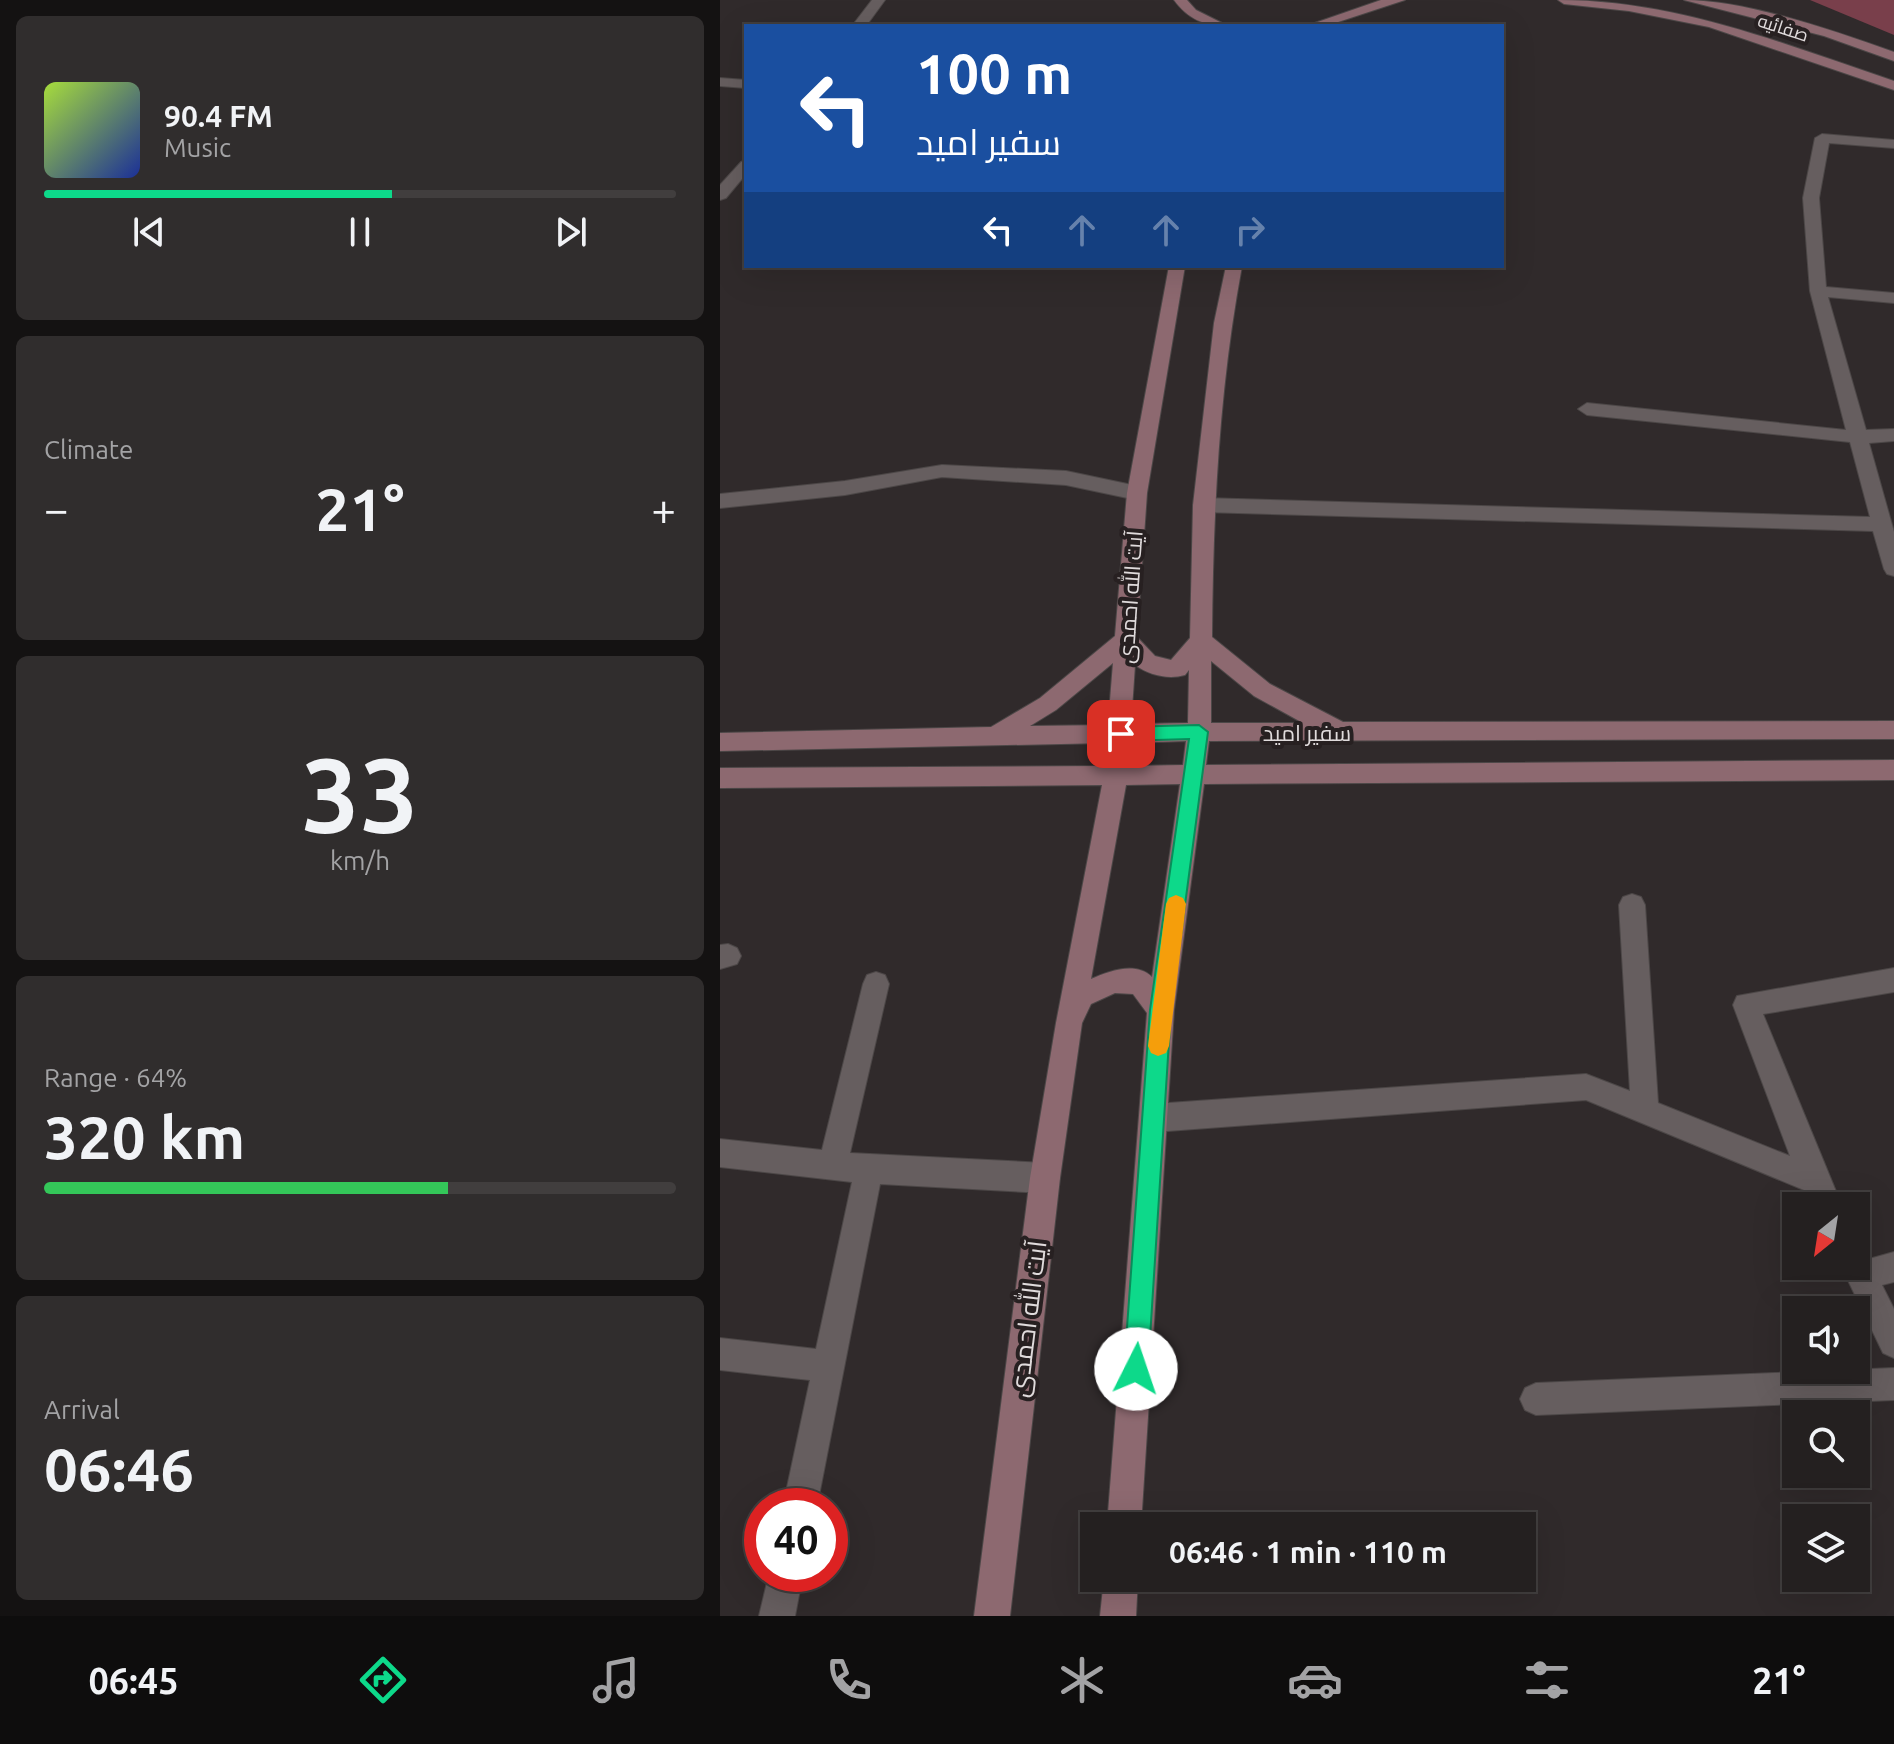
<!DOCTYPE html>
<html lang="en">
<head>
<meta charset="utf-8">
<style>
	:root { --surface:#242020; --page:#302d2d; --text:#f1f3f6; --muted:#a3a3a5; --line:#413e3e; --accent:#0dd98a }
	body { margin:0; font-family:Ubuntu,Cairo,sans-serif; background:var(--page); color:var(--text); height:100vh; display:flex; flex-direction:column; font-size:30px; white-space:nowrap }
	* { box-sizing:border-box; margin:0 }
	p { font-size:26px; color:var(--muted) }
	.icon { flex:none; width:44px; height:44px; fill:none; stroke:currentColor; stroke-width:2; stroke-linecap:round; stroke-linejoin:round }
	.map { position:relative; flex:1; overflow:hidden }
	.details { display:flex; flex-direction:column; gap:16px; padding:16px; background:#141212; width:720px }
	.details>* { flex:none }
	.guide { position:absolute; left:24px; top:24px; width:760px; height:244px; border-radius:0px; box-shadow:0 8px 32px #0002,0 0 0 2px var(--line); background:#1a4fa0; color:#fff; overflow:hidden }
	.needle { width:52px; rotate:210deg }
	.fabs { position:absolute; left:1062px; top:1192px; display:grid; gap:16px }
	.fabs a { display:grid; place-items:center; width:88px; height:88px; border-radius:0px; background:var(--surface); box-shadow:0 8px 32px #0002,0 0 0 2px var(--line); font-size:40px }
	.speed { position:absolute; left:24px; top:1488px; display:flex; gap:16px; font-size:40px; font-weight:700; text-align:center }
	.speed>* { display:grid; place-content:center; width:104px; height:104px; border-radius:50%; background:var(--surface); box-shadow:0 8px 32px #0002,0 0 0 2px var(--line); line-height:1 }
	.speed .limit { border:12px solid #d22; background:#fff; color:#111 }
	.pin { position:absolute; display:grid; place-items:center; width:68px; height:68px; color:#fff; margin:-34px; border-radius:16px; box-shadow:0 4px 12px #0006 }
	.me { position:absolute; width:88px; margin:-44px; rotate:4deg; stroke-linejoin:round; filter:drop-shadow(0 0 6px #0008) }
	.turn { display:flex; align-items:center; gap:28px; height:168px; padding:0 40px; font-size:36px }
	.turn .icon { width:104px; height:104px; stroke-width:2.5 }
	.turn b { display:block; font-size:56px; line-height:68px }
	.lanes { display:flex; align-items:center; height:76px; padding:0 40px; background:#0003; justify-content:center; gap:40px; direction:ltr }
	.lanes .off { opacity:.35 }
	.big { font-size:60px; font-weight:600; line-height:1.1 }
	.details .widget { flex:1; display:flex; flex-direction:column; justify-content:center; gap:12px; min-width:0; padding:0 28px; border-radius:12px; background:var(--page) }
	.details .dial { align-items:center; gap:0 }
	.dial b { font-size:104px; line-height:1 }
	.song { display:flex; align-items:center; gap:24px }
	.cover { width:96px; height:96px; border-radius:12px; background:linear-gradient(135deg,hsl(80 70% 55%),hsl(230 70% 35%)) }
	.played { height:8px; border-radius:4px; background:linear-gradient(90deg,var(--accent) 55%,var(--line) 55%) }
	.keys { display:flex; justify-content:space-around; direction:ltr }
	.heat { display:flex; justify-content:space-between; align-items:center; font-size:44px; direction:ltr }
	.charge { height:12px; border-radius:6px; background:linear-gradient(90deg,#34c759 64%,var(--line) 0) }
	.trip { position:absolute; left:360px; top:1512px; width:456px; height:80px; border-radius:0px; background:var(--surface); box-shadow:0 8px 32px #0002,0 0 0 2px var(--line); font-weight:600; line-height:80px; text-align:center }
	.tabs { display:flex; height:128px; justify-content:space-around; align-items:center; background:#0e0d0d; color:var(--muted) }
	.tabs .icon { width:56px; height:56px }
	.tabs .active { color:var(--accent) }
	.tabs b { font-size:36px; color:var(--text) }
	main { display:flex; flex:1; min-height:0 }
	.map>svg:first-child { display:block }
	.green { fill:#793f4b }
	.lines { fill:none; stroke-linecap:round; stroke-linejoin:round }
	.street-casing { stroke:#4c4747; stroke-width:2 }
	.secondary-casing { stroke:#4c4747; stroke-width:2 }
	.street { fill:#665e5f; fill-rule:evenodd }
	.secondary { fill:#8d6970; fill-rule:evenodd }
	.route { fill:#0dd98a; stroke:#088d5a; stroke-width:2 }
	.slow { fill:#f59e0b }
	.labels { text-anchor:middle; stroke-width:8; stroke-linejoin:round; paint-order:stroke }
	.far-street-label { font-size:18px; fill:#e0dbdc; stroke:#272021 }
	.street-label { font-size:22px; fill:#e0dbdc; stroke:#272021 }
	.near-street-label { font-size:26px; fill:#e0dbdc; stroke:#272021 }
</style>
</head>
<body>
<main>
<section class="details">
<div class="widget">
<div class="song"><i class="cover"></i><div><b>90.4 FM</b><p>Music</p></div></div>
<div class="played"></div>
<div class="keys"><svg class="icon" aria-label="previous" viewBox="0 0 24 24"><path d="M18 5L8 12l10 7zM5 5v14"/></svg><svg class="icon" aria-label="pause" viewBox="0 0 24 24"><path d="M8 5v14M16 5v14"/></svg><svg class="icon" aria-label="next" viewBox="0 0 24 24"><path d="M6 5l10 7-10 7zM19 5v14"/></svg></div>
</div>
<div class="widget"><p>Climate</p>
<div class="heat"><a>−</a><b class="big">21°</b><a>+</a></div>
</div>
<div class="widget dial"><b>33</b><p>km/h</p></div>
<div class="widget"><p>Range · 64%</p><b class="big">320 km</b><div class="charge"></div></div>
<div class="widget"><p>Arrival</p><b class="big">06:46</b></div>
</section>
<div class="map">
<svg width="1174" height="1616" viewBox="0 0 1174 1616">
	<rect width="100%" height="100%" fill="#302a2b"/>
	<path class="green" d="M1090,0H1174V35Z"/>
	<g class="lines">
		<g class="street-casing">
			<path id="street" d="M152,0H165L146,26H132Z
				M0,78L26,80V88L0,86Z
				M1102,134L1174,140V148L1109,143L1099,198L1106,287L1174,293V303L1108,297L1146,430L1174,429V441L1149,443L1174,532V576L1167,574L1164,569L1153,531L483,512L473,505L483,498L1150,517L1130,442L867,415L858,409L867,403L1126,430L1090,291L1083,198L1095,138Z
				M26,160V174L6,198L0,200V185L21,162Z
				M222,465L346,471L417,486L427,493L417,500L346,485L222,477L125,495L0,508V494L125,481Z
				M912,894L921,897L925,905L938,1103L1070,1156L1013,1005L1017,996L1174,968V992L1043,1014L1122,1206H1091L1084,1190L866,1100L434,1132L424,1128L420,1118L424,1108L434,1104L866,1074L910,1091L899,905L903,897Z
				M8,944L17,948L21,956L17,964L0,969V945Z
				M156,972L165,975L169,984L130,1153L325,1163L335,1168L340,1178L335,1188L325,1193L160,1184L97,1506H63L90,1380L0,1370V1338L96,1349L132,1182L0,1167V1139L102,1150L143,984L147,975Z
				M1136,1250L1149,1259L1174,1252V1282L1162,1285L1174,1309V1358L1163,1353L1121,1266H1136Z
				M1174,1368V1400L816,1415L805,1410L800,1399L805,1388L816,1383Z
				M49,1574H83L75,1616H39Z"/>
		</g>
		<g class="secondary-casing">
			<path id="secondary" d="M454,0H467L476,10L508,26C484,26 468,19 454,0Z
				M661,0H685L606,26H586Z
				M838,0C956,0 1064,44 1174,81V90L989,27L909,11L844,4Z
				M964,0C1026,0 1115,31 1174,52V61L1104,36Z
				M449,266H465L427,493L417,637L435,656L451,660L470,638L473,505L494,323L506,266H522C499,389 493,512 492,637L550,684L623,722L1174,721V739L489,741L486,765L1174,760V780L484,784L454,1010L421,1526H387L427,1013L413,994L395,993L371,1004L362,1023L340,1178L290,1616H254L310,1178L336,1023L382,785L0,788V768L385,766L387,743L0,751V733L271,727L320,698L395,636L407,493ZM491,661L534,696L583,723H491ZM393,663L388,725L310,726L336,710ZM415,665C429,675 448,680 465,675L469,670L468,723L411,724ZM466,741L463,765L408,766L410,743ZM460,784L432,977C416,961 389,971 371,979L406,785Z
				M384,1578H418L416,1616H380Z"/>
		</g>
		<use href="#street" class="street"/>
		<use href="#secondary" class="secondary"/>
	</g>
	<path class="route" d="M479,725L488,732L451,1010L428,1369L424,1377L416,1381L407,1377L404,1369L430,1010L469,739L401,741L392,734L401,727Z"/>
	<path class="slow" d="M456,895L463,898L466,904L449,1046L446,1053L438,1056L431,1053L428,1046L446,904L449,898Z"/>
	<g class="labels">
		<g class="far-street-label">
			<text transform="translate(1063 28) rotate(18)" y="6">صفائیه</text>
		</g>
		<g class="street-label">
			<text transform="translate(410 597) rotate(-86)" y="8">آیت الله احمدی</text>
			<text x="587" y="741">سفیر امید</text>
		</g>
		<g class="near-street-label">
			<text transform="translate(308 1319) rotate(-83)" y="9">آیت الله احمدی</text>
		</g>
	</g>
</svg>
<div class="fabs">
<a><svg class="needle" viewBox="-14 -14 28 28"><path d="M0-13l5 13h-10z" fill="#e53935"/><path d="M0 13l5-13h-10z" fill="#a3a3a5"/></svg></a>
<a><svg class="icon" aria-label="sound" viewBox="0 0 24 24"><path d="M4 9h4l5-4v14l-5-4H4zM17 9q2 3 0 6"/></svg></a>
<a><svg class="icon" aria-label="search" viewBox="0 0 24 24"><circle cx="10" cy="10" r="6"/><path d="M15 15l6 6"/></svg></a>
<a><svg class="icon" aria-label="layers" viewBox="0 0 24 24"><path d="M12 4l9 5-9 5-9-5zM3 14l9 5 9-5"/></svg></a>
</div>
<div class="speed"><div class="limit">40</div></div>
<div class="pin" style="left:401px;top:734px;background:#d93025"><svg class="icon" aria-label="arrive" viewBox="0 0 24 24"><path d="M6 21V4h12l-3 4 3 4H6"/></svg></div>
<svg class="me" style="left:416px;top:1369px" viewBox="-20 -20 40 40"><circle r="19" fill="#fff"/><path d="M0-13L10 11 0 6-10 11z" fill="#0dd98a"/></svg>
<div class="trip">06:46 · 1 min · 110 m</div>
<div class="guide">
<div class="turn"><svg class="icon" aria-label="left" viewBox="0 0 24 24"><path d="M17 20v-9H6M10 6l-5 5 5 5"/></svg><div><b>100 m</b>سفیر امید</div></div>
<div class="lanes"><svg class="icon" aria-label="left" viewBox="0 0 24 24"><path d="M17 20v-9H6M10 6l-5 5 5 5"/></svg><svg class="icon off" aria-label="ahead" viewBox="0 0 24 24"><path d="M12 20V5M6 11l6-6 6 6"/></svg><svg class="icon off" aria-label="ahead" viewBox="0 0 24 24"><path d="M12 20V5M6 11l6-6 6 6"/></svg><svg class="icon off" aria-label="right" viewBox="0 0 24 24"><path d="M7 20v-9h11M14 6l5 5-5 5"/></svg></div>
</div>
</div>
</main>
<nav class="tabs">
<b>06:45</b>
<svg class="icon active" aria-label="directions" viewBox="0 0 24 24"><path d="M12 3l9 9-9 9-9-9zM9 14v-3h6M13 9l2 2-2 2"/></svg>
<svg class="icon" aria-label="music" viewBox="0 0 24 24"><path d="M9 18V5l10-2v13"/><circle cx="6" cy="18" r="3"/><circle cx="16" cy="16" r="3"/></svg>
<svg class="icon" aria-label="phone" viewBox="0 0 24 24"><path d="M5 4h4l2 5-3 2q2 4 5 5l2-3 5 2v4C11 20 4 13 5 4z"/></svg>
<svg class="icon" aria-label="climate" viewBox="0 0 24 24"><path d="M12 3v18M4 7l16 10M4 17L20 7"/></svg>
<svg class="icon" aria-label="car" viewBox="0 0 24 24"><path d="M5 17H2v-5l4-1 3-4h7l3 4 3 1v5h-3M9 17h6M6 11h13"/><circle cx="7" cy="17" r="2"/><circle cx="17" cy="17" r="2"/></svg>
<svg class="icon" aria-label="filters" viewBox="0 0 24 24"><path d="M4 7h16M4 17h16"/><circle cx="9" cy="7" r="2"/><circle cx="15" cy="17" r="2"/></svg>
<b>21°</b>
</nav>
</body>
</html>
